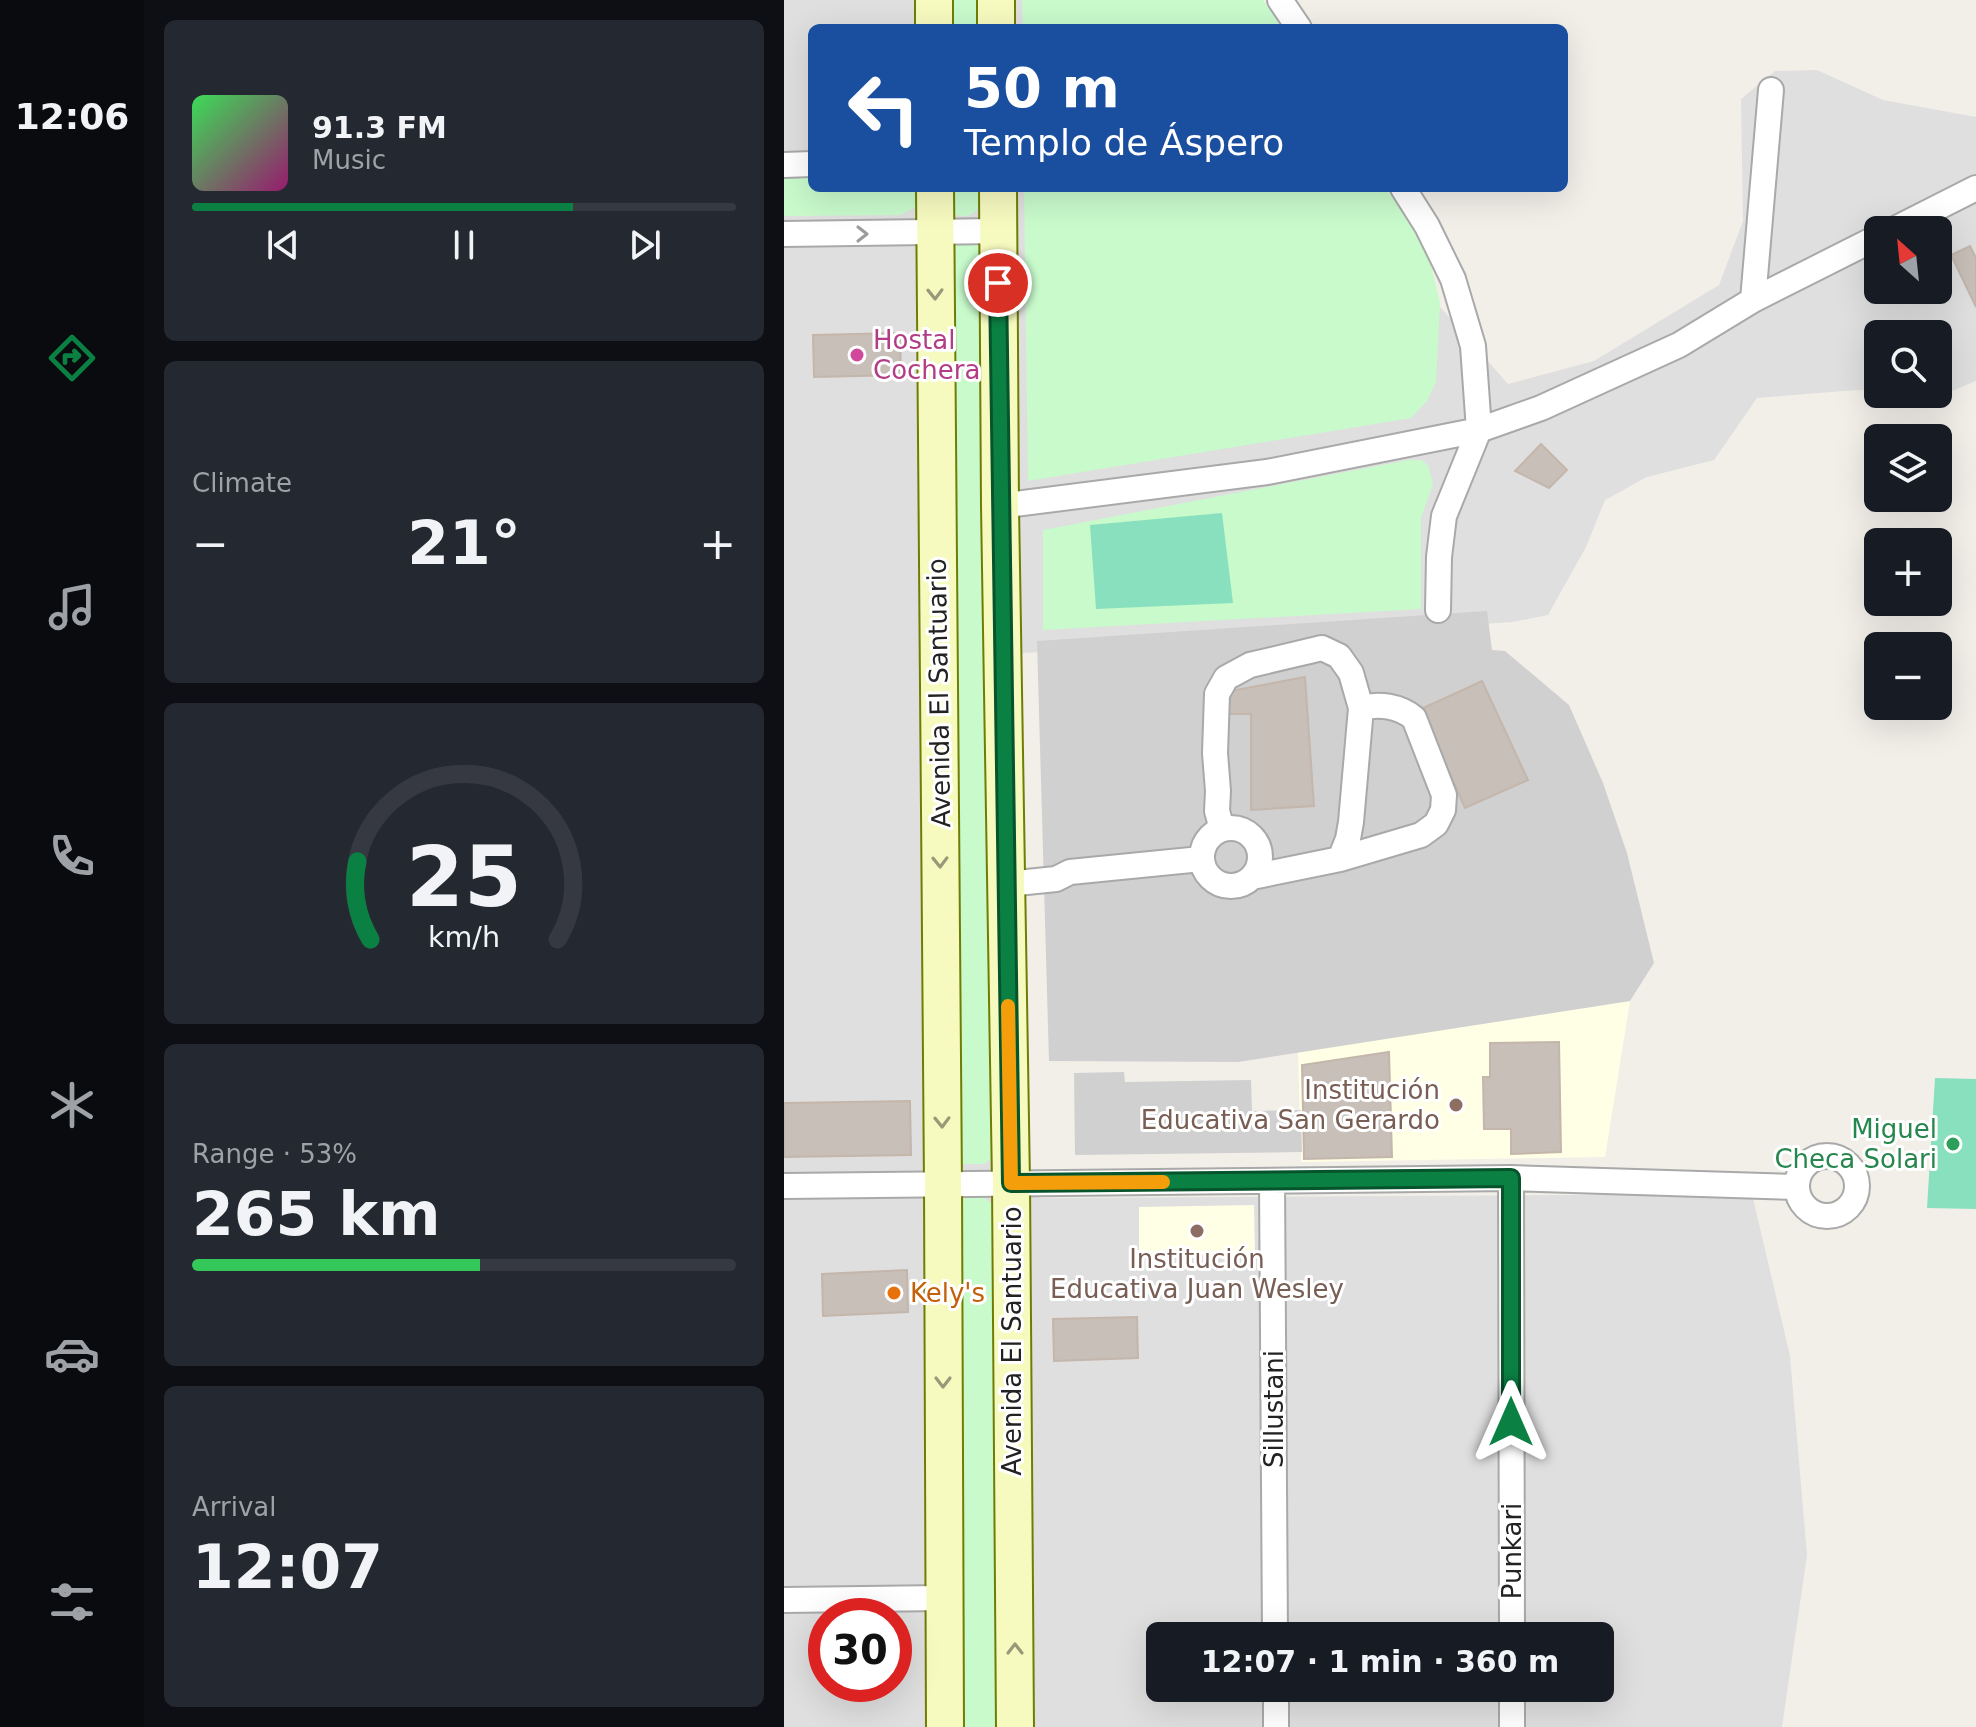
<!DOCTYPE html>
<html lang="en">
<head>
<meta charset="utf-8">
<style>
	:root { --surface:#171b24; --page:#242831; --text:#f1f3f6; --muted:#9ea1a6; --line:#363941; --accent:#0b8043 }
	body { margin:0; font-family:"DejaVu Sans",sans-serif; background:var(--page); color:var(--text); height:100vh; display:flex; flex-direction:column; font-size:30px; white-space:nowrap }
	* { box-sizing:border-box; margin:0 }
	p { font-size:26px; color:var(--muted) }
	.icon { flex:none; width:44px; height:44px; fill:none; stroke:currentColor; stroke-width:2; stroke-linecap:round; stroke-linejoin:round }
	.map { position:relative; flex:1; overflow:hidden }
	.panel { display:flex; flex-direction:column; gap:20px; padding:20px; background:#0d0f14; width:640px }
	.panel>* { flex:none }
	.top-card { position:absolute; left:24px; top:24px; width:760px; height:168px; border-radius:12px; box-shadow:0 8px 32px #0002; background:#1a4fa0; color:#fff; overflow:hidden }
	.needle { width:52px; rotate:333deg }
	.fabs { position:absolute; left:1080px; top:216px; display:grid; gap:16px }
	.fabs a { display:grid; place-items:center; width:88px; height:88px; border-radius:12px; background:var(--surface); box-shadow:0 8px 32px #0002; font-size:40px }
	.speed { position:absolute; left:24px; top:1598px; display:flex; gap:16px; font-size:40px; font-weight:700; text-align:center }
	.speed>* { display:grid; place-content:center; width:104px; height:104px; border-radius:50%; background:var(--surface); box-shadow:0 8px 32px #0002; line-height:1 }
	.speed .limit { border:12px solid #d22; background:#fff; color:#111 }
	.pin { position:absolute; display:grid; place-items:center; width:68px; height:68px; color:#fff; margin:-34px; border:4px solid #fff; border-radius:50%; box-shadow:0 2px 8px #0007 }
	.me { position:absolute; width:88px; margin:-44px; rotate:0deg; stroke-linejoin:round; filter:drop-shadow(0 0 6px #0008) }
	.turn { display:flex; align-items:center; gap:28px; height:168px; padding:0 24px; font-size:36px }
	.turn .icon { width:104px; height:104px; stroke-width:2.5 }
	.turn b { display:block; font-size:56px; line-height:68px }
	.big { font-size:60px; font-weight:700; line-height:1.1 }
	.panel .card { flex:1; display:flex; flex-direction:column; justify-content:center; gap:12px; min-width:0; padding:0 28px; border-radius:12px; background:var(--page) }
	.panel .dial { align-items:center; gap:0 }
	.dial svg { height:208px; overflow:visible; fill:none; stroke:var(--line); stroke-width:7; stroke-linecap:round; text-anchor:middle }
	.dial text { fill:var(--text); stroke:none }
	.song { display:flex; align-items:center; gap:24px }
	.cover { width:96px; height:96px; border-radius:12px; background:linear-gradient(135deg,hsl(130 70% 55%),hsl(320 70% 35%)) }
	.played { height:8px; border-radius:4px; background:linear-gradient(90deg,var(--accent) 70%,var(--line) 70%) }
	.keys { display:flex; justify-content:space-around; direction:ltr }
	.heat { display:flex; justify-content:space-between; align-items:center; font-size:44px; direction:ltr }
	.charge { height:12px; border-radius:6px; background:linear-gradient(90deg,#34c759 53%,var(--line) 0) }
	.trip { position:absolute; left:362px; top:1622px; width:468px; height:80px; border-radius:12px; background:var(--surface); box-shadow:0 8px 32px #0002; font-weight:700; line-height:80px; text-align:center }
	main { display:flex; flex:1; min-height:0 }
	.tab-bar { display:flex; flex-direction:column; width:144px; justify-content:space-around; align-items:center; background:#090b0e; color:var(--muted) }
	.tab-bar .icon { width:56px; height:56px }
	.tab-bar .active { color:var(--accent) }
	.tab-bar b { font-size:36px; color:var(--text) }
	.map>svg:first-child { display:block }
	.residential { fill:#e0dfdf; fill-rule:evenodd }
	.education { fill:#ffffe5 }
	.religious { fill:#d0d0d0 }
	.park { fill:#c8facc }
	.pitch { fill:#88e0be }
	.building { fill:#c7bfb8; stroke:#c4b6ab; stroke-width:2 }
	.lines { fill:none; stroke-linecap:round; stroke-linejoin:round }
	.street-casing { stroke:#a9a9a9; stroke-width:28 }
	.secondary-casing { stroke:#707d05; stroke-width:40 }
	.street { stroke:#fff; stroke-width:24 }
	.secondary { stroke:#f7fabf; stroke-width:36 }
	.oneway { stroke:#9c9c9c }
	.oneway2 { stroke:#979978 }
	.route-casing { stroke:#07532c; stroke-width:20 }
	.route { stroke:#0b8043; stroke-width:14 }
	.slow { stroke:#f59e0b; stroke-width:14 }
	.hotel-dot { fill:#d1479c; stroke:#fff; stroke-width:3 }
	.education-dot { fill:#8d6e63; stroke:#fff; stroke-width:3 }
	.leisure-dot { fill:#2e9e5b; stroke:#fff; stroke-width:3 }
	.food-dot { fill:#e8710a; stroke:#fff; stroke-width:3 }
	.labels { text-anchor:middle; stroke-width:6; stroke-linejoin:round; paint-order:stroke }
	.hotel-label { font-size:26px; fill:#b23c85; stroke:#fff; text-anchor:start }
	.street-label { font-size:26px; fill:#222; stroke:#fff }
	.education-label { font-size:26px; fill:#785e54; stroke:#fff; text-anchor:end }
	.leisure-label { font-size:26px; fill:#27864d; stroke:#fff; text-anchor:end }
	.food-label { font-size:26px; fill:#c56008; stroke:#fff; text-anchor:start }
</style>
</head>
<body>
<main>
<nav class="tab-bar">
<b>12:06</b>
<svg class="icon active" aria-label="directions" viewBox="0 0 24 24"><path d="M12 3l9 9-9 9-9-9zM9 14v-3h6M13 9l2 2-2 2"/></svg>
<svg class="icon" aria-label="music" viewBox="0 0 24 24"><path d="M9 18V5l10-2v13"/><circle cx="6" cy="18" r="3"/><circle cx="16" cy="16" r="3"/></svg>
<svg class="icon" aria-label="phone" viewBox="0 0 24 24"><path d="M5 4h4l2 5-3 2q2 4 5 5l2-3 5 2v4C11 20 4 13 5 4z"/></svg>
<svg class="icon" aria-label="climate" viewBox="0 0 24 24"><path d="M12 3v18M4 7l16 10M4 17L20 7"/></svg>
<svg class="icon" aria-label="car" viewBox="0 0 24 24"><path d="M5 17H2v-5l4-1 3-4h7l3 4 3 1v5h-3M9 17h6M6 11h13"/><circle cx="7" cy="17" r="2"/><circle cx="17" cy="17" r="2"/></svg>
<svg class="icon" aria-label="filters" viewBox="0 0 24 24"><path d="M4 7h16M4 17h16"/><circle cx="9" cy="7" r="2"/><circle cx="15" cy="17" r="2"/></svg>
</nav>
<section class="panel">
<div class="card">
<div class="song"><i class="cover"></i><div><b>91.3 FM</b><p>Music</p></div></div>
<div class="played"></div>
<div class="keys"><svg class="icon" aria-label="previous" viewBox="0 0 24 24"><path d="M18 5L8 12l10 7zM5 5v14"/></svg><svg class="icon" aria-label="pause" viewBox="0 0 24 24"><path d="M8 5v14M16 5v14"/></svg><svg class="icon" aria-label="next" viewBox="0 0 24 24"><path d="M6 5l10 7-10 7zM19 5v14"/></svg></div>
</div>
<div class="card"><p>Climate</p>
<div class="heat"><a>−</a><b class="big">21°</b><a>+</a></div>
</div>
<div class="card dial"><svg viewBox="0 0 100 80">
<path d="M14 69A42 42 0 1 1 86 69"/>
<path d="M14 69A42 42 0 0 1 9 39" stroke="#0b8043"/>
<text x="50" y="56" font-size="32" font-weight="700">25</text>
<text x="50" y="72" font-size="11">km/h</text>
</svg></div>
<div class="card"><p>Range · 53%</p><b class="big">265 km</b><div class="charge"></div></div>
<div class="card"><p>Arrival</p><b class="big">12:07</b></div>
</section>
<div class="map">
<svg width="1192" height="1727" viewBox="0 0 1192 1727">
	<rect width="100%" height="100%" fill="#f2efe9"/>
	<path class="residential" d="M0,0H415L452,28H28V188H565L607,251L724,384L810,361L935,285L959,221L957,99L991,71L1033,70L1099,100L1192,117V381L1163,393H1154V334H1094V391L1072,390L973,398L930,460L863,477L821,500L802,547L764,615L728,622L194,656L189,1144L256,1198L968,1194L1006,1356L1023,1555L998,1727H0ZM1094,230H1154V290H1094ZM42,1616H110V1684H42ZM376,1636H816V1688H376Z"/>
	<path class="education" d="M846,1001L821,1157L517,1162L514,1052Z
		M470,1205L471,1254L355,1257V1207Z"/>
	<path class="religious" d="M703,611L708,650L721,651L785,705L819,783L843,853L870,963L846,1001L454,1062L265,1061L253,641Z
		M340,1072L341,1082L467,1080L468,1111L517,1110L518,1152L291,1155L290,1073Z"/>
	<path class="park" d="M160,0H200V28H160Z
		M238,0H479L498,28H239Z
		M0,178H28V188H131L135,206L116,215L0,216Z
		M162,188H194C202,209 187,222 167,213Z
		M240,188H602L623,217L645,257L656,303L652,382L643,401L627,418L244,481Z
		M193,240L201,252L212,1156L200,1164H174L163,250L171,242Z
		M624,460H637L644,465L649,484L637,518V609L259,630V530Z
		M198,1196L209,1205L212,1727H177L171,1208L178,1198Z"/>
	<path class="pitch" d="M438,513L449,603L312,609L306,525Z
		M1151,1078L1192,1079V1209L1143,1208Z"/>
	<path class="building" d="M1186,246L1192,258V307L1167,255Z
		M116,333L117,375L30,377L29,335Z
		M757,444L783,470L765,488L731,471Z
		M521,677L530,806L467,810V714H440L441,692Z
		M698,681L744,780L681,808L637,709Z
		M775,1042L777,1152L727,1154V1129H700L699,1077H706V1043Z
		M605,1052L608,1157L520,1159L518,1065Z
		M126,1101L127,1155L0,1157V1103Z
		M123,1270L124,1312L39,1316L38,1274Z
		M353,1317L354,1358L270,1361L269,1319Z"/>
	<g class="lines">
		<g class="street-casing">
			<path id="street" d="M496,0L515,28
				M0,165L28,164
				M619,188L643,226L669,279L689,346L695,430L660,516L655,557L654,610
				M1109,230L1192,188
				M0,234L214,231
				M969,300L987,90
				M216,506L483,472L695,430L757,408L895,345L969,300L1094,237
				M418 857a29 29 0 1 1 58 0a29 29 0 1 1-58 0Z
				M438,829L433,811L434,791L431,753L433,694L442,678L466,665L538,648L555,656L567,673L577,708L567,822L564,839L556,859
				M468,877L556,859L637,835L652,824L659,810L660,795L630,718C615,706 595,703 577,708
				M223,884L272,879L286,872L417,859
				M1013 1186a30 30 0 1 1 60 0a30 30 0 1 1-60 0Z
				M727,1178L728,1636
				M488,1181L491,1636
				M0,1186L727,1178L1013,1187
				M0,1600L159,1598
				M492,1688V1727
				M728,1688V1727"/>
		</g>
		<g class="secondary-casing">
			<path id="secondary" d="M150,0V28
				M212,0V28
				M151,188L159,1184L161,1727
				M214,188L216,506L227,1183L231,1727"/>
		</g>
		<use href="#street" class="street"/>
		<use href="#secondary" class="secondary"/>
	</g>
	<defs><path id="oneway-chevron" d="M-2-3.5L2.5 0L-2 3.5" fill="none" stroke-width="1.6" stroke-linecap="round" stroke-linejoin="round" transform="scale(2)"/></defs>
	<use class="oneway" href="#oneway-chevron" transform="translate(78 234)"/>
	<g class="oneway2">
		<use href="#oneway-chevron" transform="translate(151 294) rotate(89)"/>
		<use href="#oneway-chevron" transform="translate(156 862) rotate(89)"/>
		<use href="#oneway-chevron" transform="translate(158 1122) rotate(89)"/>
		<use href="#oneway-chevron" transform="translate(159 1382) rotate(90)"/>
		<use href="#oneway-chevron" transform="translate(231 1649) rotate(-90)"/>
	</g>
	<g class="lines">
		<g class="route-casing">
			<path id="route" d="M214,283L227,1183L727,1178V1422"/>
		</g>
		<use href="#route" class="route"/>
		<path class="slow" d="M224,1006L227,1183L379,1182"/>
	</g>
	<circle class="hotel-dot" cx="73" cy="355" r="8"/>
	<g class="education-dot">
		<circle cx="672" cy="1105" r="8"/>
		<circle cx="413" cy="1231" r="8"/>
	</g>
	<circle class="leisure-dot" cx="1169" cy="1144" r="8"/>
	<circle class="food-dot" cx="110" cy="1293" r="8"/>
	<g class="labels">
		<g class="hotel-label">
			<text x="89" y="349">Hostal<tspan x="89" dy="30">Cochera</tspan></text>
		</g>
		<g class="street-label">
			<text transform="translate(155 693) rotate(-91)" y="9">Avenida El Santuario</text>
			<text transform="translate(228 1341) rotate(-90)" y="9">Avenida El Santuario</text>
			<text transform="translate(490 1409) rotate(-90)" y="9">Sillustani</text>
			<text transform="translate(728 1551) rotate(-90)" y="9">Punkari</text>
		</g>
		<g class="education-label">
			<text x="656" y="1099">Institución<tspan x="656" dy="30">Educativa San Gerardo</tspan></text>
			<text x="413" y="1268" text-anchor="middle">Institución<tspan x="413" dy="30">Educativa Juan Wesley</tspan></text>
		</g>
		<g class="leisure-label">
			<text x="1153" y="1138">Miguel<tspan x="1153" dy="30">Checa Solari</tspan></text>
		</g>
		<g class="food-label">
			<text x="126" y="1302">Kely's</text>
		</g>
	</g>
</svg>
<div class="fabs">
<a><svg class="needle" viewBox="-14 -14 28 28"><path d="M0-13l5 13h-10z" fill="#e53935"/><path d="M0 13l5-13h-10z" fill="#9ea1a6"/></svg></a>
<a><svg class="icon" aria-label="search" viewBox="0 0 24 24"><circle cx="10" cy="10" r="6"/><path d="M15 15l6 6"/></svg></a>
<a><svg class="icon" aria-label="layers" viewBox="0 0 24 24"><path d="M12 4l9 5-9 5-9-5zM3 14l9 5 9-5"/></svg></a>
<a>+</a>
<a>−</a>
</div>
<div class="speed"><div class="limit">30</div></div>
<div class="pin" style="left:214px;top:283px;background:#d93025"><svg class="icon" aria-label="arrive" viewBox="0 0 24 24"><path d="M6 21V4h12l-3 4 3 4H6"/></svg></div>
<svg class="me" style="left:727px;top:1422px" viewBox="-20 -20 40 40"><path d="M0-17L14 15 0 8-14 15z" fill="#0b8043" stroke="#fff" stroke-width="4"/></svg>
<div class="trip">12:07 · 1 min · 360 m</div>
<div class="top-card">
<div class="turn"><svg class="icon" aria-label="left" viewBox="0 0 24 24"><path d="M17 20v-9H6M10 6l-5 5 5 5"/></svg><div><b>50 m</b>Templo de Áspero</div></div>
</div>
</div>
</main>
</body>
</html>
